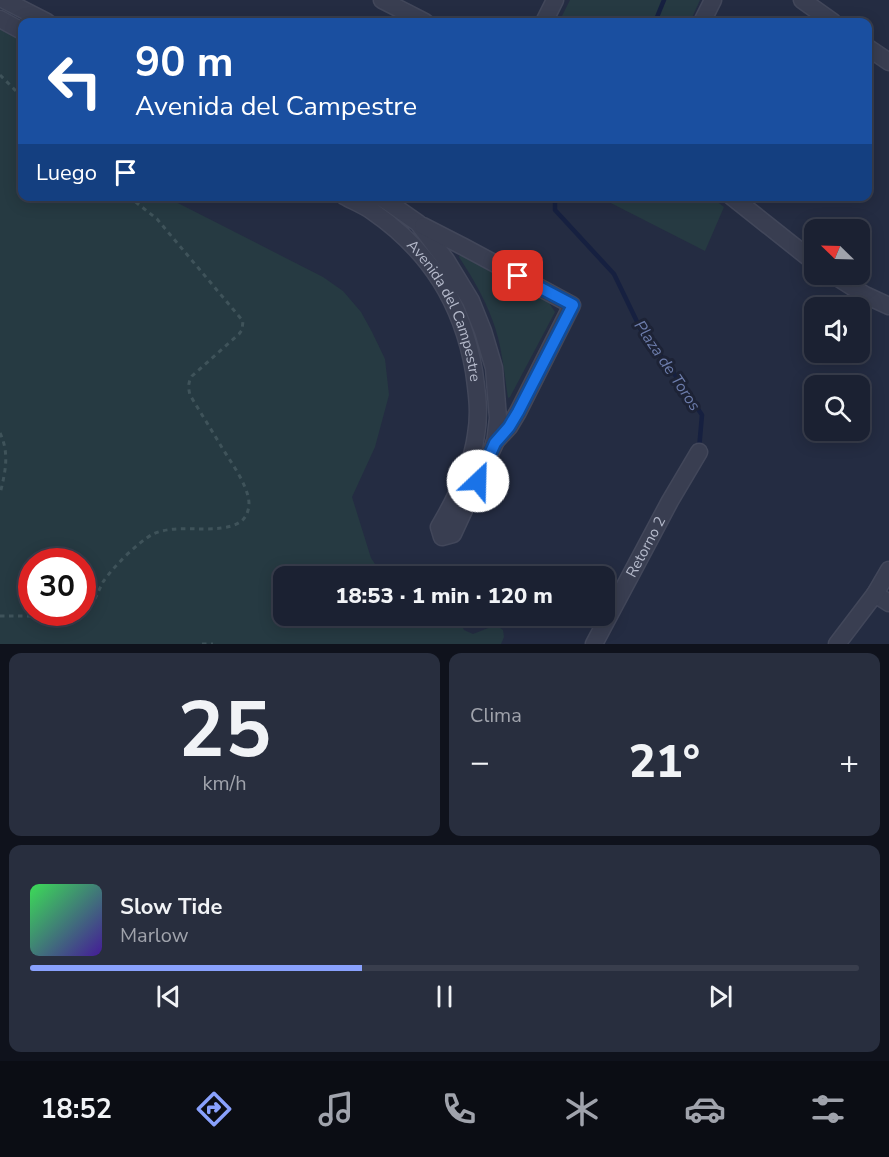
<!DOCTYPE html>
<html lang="es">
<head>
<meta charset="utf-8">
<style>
	:root { --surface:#1b2132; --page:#282e3e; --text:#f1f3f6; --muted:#a0a3ac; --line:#393e4d; --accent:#89a1fd }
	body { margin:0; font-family:"Nunito Sans",sans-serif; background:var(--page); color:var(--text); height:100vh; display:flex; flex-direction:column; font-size:22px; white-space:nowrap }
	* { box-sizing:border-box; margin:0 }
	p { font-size:20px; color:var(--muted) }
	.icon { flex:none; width:33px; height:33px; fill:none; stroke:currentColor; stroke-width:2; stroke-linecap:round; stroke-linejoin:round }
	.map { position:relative; height:644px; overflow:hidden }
	.sheet { display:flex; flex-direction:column; gap:9px; padding:9px; background:#0f121c; flex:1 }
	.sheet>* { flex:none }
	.top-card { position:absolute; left:18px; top:18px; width:854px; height:183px; border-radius:12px; box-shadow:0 3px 15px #0003,0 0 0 2px var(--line); background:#1a4fa0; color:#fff; overflow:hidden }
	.needle { width:39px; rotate:293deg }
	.controls { position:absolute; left:804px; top:219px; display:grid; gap:12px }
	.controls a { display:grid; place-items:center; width:66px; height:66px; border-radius:12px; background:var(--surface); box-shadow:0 3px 15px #0003,0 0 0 2px var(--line); font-size:30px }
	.speed { position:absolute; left:18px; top:548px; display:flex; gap:12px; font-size:30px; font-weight:700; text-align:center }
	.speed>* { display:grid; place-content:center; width:78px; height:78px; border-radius:50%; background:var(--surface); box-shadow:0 3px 15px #0003,0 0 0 2px var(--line); line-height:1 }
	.speed .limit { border:9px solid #d22; background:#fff; color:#111 }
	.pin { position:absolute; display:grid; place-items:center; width:51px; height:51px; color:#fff; margin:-26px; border-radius:12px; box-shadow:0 3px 9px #0006 }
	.me { position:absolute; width:66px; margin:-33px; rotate:24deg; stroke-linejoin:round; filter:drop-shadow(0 0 4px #0008) }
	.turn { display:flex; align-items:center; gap:21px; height:126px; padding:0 18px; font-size:27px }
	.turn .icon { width:78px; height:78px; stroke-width:2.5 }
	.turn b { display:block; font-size:42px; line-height:51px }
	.then { display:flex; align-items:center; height:57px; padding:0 18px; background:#0003; gap:12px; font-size:22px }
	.big { font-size:45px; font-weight:800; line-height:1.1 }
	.sheet .card { flex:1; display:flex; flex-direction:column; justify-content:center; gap:9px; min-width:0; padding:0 21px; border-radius:12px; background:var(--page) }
	.sheet .dial { align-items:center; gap:0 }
	.dial b { font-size:78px; line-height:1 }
	.song { display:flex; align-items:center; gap:18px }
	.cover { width:72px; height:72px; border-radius:9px; background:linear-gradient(135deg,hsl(130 70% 55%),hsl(260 70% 35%)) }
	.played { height:6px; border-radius:3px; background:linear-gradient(90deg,var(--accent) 40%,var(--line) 40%) }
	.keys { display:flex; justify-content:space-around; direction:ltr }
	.heat { display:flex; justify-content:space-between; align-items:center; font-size:33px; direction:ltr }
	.sheet .tiles { flex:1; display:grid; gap:9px; grid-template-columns:1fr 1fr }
	.card:last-child { grid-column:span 2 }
	.trip { position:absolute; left:273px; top:566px; width:342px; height:60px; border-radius:12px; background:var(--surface); box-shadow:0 3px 15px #0003,0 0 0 2px var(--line); font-weight:800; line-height:60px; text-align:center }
	.menu { display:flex; height:96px; justify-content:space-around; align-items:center; background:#0b0d14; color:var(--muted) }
	.menu .icon { width:42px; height:42px }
	.menu .on { color:var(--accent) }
	.menu b { font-size:27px; color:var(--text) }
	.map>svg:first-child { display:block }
	.green { fill:#263a42; fill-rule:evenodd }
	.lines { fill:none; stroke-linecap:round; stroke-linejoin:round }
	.stream { stroke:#162040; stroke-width:4.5 }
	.minor-casing { stroke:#42475a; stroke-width:19 }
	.path { stroke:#3f535a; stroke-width:3; stroke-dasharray:4.5 4.5; stroke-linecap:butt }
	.minor { stroke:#393e51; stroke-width:16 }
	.route-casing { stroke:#114b97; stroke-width:15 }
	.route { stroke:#1a73e8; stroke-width:10 }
	.labels { text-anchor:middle; stroke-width:6; stroke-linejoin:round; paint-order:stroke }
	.street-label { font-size:15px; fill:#b5bacb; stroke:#1d2336 }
	.water-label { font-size:16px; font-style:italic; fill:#6d7dac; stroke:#1d2336 }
</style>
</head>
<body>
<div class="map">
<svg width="889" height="644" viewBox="0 0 889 644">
	<rect width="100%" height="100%" fill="#242c42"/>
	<path class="green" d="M570,0H700L690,22H559Z
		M0,24L22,35V196L166,197L323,277L343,291L361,312L372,332L385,359L389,395L375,447L352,497L371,558L383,576H284V615H457L464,630L473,634L496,625L503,630L504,637L501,644H0ZM32,561H82V612H32Z
		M599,197H711L724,207L705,251Z
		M461,253L544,295L555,312L510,397L508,398C504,372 502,344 492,319C484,297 472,277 459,257Z"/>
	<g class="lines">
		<path class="stream" d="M655,22L664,0
			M555,196V210L614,274L642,332L671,369L702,415L699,449"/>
		<g class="minor-casing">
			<g id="minor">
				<path d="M4,0L47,22"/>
				<path d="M382,0L425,22"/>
				<path d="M802,0L833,22"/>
				<path d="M0,19L22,31"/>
				<path d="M544,22L555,0"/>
				<path d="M702,22L713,0"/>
				<path d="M867,47L889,62"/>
				<path id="s1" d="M344,196C353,201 363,205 372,211C430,251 462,303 474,371C477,393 480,413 476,435C472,466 455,500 439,527L442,537L453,534L495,443L498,418L494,368L483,331L471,301L446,260L418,223L388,202L378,196"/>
				<path d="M731,196L814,262"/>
				<path d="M423,226L464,247L572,305L518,412L509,427L494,443"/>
				<path d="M832,274L865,295L889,306"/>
				<path d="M875,594L889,603"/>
				<path id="s2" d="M594,644L670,501L699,452"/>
				<path d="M837,644L875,594L889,570"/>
			</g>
		</g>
		<path class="path" d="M0,75L22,97
			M0,433C10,454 5,473 0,494
			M82,611C95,605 97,593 103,582C112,568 138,542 153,534C172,525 201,531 221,528C237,526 248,521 249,504C249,486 230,461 221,446C211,429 200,412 190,395C188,387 188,383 192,376L239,334L242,330L243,321L157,219L128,196
			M0,616H51L73,614L80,612
			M202,644H213"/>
		<use href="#minor" class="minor"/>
	</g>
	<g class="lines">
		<g class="route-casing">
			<path id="route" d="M478,481L495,443L509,427L518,412L573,305L518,276"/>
		</g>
		<use href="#route" class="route"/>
	</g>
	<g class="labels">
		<g class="street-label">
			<text dy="5" stroke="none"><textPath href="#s1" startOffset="159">Avenida del Campestre</textPath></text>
			<text dy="5" stroke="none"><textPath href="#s2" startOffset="110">Retorno 2</textPath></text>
		</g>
		<g class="water-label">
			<text transform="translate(668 365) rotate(56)" y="6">Plaza de Toros</text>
		</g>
	</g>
</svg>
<div class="controls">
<a><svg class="needle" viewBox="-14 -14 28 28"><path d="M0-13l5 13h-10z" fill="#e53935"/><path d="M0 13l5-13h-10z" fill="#a0a3ac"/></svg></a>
<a><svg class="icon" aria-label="sound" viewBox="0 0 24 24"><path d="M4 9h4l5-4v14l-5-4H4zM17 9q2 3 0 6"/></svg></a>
<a><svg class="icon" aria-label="search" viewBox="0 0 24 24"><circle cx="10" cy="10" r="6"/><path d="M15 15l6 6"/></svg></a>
</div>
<div class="speed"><div class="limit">30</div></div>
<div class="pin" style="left:518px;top:276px;background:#d93025"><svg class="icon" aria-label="arrive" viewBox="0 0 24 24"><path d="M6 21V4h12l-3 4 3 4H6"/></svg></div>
<svg class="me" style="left:478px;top:481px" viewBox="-20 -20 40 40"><circle r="19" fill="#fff"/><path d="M0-13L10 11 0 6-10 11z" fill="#1a73e8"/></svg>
<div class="trip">18:53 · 1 min · 120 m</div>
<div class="top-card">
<div class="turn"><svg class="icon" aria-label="left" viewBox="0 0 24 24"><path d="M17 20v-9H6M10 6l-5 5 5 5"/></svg><div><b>90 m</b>Avenida del Campestre</div></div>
<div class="then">Luego<svg class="icon" aria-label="arrive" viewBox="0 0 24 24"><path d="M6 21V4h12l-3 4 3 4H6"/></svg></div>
</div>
</div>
<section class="sheet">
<div class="tiles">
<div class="card dial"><b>25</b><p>km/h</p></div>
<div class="card"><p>Clima</p>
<div class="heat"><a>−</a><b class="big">21°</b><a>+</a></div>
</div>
<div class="card">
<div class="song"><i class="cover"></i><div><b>Slow Tide</b><p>Marlow</p></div></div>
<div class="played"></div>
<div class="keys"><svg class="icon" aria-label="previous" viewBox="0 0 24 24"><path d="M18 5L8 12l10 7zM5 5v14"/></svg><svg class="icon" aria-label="pause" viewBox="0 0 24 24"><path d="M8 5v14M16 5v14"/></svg><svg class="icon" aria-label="next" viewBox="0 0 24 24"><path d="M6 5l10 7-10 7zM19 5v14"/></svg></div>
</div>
</div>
</section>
<nav class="menu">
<b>18:52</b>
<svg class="icon on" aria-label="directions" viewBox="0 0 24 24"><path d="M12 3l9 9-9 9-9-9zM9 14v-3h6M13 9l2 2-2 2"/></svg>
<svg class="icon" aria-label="music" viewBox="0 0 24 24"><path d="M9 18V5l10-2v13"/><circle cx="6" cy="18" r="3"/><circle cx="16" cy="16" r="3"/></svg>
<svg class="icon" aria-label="phone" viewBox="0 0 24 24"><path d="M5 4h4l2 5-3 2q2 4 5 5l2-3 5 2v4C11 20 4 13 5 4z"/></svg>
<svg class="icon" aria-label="climate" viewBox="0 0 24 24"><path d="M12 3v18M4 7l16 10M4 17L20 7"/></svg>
<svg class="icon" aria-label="car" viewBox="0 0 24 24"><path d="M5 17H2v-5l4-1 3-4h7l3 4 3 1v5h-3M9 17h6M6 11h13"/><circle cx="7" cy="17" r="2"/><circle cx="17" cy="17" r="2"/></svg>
<svg class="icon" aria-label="filters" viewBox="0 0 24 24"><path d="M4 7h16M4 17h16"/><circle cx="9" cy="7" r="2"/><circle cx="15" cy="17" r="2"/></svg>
</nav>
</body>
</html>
